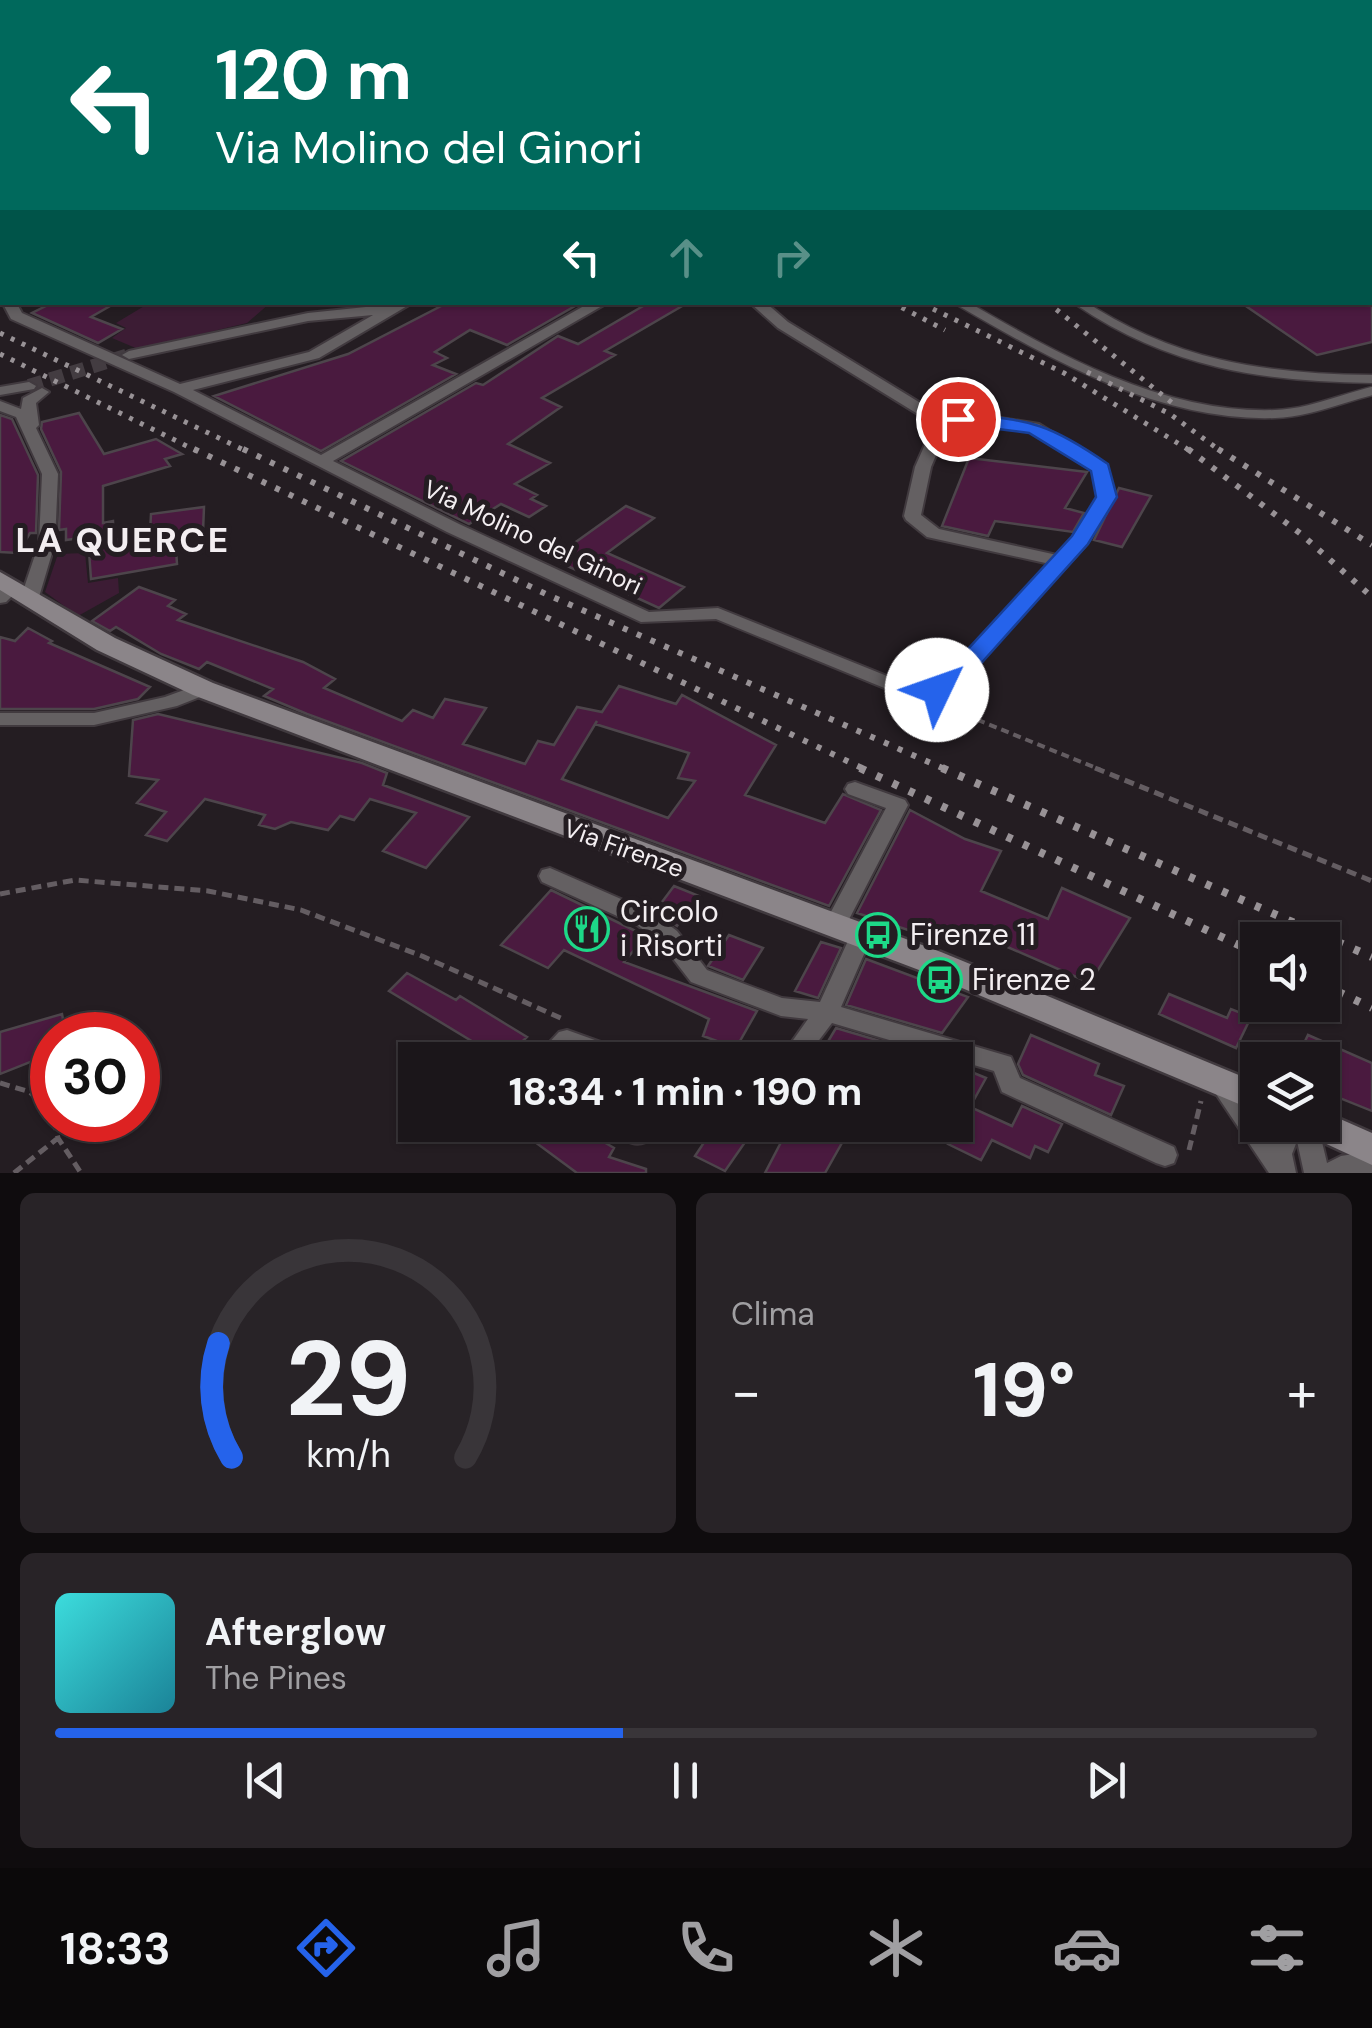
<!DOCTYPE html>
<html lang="it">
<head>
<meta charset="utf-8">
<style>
	:root { --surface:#1b161a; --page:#282327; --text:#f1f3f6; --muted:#a09fa2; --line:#393539; --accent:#2563eb }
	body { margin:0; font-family:"DM Sans",sans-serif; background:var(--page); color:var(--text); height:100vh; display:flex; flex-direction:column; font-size:38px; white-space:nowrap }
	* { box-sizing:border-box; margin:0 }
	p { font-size:32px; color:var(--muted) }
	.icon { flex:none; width:55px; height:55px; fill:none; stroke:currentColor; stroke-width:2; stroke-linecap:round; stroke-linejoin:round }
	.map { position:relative; height:1173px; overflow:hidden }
	.sheet { display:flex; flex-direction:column; gap:20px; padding:20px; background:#0f0c0e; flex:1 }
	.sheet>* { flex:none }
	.hud { position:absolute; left:0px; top:0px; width:1372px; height:305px; box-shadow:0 2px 8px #0004,0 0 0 2px var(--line); background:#00695c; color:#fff; overflow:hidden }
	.controls { position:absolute; left:1240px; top:922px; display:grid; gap:20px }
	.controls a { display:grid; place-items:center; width:100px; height:100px; border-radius:0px; background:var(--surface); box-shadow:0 2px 8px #0004,0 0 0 2px var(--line); font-size:50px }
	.speed { position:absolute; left:30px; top:1012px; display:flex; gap:20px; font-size:50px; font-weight:700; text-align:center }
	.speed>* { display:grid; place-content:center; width:130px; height:130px; border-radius:50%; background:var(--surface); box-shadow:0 2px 8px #0004,0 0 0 2px var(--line); line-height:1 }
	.speed .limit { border:15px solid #d22; background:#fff; color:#111 }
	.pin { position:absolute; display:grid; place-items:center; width:85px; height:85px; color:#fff; margin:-42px; border:5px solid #fff; border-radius:50%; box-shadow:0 2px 10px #0007 }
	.me { position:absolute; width:110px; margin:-55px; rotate:48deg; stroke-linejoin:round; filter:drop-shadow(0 0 8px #0008) }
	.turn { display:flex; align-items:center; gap:35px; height:210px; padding:0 50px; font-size:45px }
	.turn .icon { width:130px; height:130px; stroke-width:2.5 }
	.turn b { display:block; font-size:70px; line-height:85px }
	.lanes { display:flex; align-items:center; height:95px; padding:0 50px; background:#0003; justify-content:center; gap:50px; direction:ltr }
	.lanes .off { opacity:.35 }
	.big { font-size:75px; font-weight:800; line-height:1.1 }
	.sheet .tile { flex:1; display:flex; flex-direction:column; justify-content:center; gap:15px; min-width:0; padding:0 35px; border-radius:15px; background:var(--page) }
	.sheet .dial { align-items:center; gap:0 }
	.dial svg { height:260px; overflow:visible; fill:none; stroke:var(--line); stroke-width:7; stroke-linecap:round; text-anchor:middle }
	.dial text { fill:var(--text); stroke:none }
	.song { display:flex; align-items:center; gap:30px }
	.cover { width:120px; height:120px; border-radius:15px; background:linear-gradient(135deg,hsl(180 70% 55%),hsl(190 70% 35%)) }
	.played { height:10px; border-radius:5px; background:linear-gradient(90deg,var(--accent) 45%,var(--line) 45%) }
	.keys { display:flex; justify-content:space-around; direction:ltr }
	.heat { display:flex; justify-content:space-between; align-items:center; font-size:55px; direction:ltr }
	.sheet .tiles { flex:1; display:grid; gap:20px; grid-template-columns:1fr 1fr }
	.tile:last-child { grid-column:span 2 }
	.trip { position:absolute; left:398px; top:1042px; width:575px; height:100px; border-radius:0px; background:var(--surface); box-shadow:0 2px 8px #0004,0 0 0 2px var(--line); font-weight:800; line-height:100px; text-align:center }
	.tab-bar { display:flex; height:160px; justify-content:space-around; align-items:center; background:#0b090a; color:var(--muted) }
	.tab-bar .icon { width:70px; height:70px }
	.tab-bar .on { color:var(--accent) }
	.tab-bar b { font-size:45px; color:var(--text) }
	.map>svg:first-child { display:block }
	.green { fill:#3c1c34 }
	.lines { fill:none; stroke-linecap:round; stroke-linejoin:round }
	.stream { stroke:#24001d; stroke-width:4 }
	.building { fill:#4a1a3f; stroke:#4d454b; stroke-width:2.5; fill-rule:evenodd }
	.minor-tunnel { stroke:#433c41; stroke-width:14; stroke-dasharray:14 8; stroke-linecap:butt }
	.service-far1-casing { stroke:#413a3f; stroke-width:9 }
	.service-casing { stroke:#413a3f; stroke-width:11 }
	.minor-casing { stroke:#413a3f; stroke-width:4 }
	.secondary-casing { stroke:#413a3f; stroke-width:5 }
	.path-far1 { stroke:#645d62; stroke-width:4; stroke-dasharray:8 5; stroke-linecap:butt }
	.path { stroke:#645d62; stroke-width:5; stroke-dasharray:10 6; stroke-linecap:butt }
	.service-far1 { stroke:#646062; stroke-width:5 }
	.service { stroke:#646062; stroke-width:8 }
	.minor { fill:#646062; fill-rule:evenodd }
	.secondary { fill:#8b8589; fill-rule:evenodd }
	.rail-far3 { stroke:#989296; stroke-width:4; stroke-dasharray:4 6; stroke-linecap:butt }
	.rail-far2 { stroke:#989296; stroke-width:5; stroke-dasharray:4 8; stroke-linecap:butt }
	.rail-far1 { stroke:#989296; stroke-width:6; stroke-dasharray:5 10; stroke-linecap:butt }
	.rail { stroke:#989296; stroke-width:8; stroke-dasharray:6 12; stroke-linecap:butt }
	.route { fill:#2563eb; stroke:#184099; stroke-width:2.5 }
	.labels { text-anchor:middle; stroke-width:10; stroke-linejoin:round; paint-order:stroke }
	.street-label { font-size:25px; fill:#f3eef1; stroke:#241d22 }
	.near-poi-label { font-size:30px; fill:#f3eef1; stroke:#241d22; text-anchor:start }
	.district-label { font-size:35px; font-weight:bold; letter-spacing:2.5px; fill:#f3eef1; stroke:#241d22 }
</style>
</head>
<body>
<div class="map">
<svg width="1372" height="1173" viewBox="0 0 1372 1173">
	<rect width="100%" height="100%" fill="#241d22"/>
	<path class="green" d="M151,302H289V303H270L247,323L138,349L112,338L126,328L116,323Z
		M85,553L88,583L118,578L119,593L78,616L45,592L58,554Z"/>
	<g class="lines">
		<path class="stream" d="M889,2L893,0"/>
	</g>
	<path class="building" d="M54,302H117L91,317L122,329L98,343L32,313Z
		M449,302H582L507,345L470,330L435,352L447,358L433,365L456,374L321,451L214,396L348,354Z
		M650,302H689L605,351L615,355L542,398L561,407L508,444L550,463L515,484L537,495L531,499L546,506L529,517L501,504L469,524L341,461L476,383L483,385L558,336L578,344Z
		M1240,302H1366L1372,306V342L1317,355Z
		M79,413L104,454L156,439L182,454L165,459L170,466L103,486V523L113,521L114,540L150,533L151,514L204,507L203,532L175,535L177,564L91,579L88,537L66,540V529L59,530L61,472L41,429L42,422Z
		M0,415L12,419L38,475L36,533H30L18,553L0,552Z
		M969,458L1087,472L1065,508L1084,513L1073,532L995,521L988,536L942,526Z
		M1119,488L1151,496L1122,547L1094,540Z
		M626,506L654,518L607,553L684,587L659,608L552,559Z
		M139,587L175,600L168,606L186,614L178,620L303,662L335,679L324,688L402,721L413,710L433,718L445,699L486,708L463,744L525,764L538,741L554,745L577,707L602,712L619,686L676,704L682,695L776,745L745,795L825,823L843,794L881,810L829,906L307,714L264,696L273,689L207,662L199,669L161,654L116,627L110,631L92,621ZM597,721L595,724L689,753L678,778L695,781L668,818L562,779Z
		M28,628L52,641L49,643L150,687L138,699L94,709H0V637L15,641Z
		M158,714L362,763L387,773L383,785L469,817L426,868L383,851L416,813L370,799L354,820L340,816L328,830L291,822L275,829L259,825L265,815L205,799L167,841L146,835L166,812L137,803L158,780L129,776L133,720Z
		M910,810L965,839L1001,851L981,891L1048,919L1062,888L1130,918L1090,983L964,928L956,946L857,913Z
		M674,886L699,896L677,926L656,910Z
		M551,890L646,936L624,962L757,1011L736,1048L703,1036L709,1019L564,950L548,968L501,945Z
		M729,935L763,948L743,980L708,966Z
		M821,942L841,948L818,998L795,991Z
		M866,959L968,997L942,1033L846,1005Z
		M407,973L456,1000L460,996L527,1037L503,1060L389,991Z
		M1169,994L1227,1018L1231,1009L1251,1017L1236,1048L1159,1014Z
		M62,1014L66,1035H52V1042L46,1044L48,1055L0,1074V1032Z
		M836,1028L897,1046L889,1060H817Z
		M1031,1035L1099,1064L1095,1075L1124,1086L1111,1115L1023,1075L1018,1064Z
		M1308,1035L1372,1063V1111L1322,1091V1060H1296Z
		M964,1069L986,1078L970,1107L1012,1126L1022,1106L1062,1124L1048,1152L1035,1146L1030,1158L992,1140L981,1160L948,1144L955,1131V1085Z
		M512,1125H575L614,1148L609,1157L646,1169V1173H577Z
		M673,1125H757L725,1171L695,1156L705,1141Z
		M790,1125H852L825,1173H765Z"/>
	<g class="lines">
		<path class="minor-tunnel" d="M29,386L129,355"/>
		<g class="service-far1-casing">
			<path id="service-far1" d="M944,0L948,2"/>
		</g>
		<g class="service-casing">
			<path id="service" d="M960,302C1054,357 1162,418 1275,414C1308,413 1340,399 1372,391
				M1079,302C1170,364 1264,378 1372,379"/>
		</g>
		<g class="minor-casing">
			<path id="minor" d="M0,101H2V109H0Z
				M2,208V216L0,217V209Z
				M2,302H16L22,313L180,384L309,352L373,315L308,321L129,359L122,355L129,351L308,313L414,302L319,358L193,390L321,455L591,302H609L333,461L459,524L649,612L718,608L897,680L934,684L944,677L1050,564L927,537L906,520L904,516L915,467L934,424L778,328L749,302H765L788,322L945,418L982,415L1039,424L1107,466L1114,497L1087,544L958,685L937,696L894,692L716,619L641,622L447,532L174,392L11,319ZM982,425L1030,431L1093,471L1098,497L1074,537L1057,555L939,529L921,515L931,467L948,427Z
				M29,382L36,386L34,389L0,395V387Z
				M42,388L49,392L36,403L39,425L36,428L58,474L55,543L39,597L30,602L21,597L39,543L42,474L16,417L0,411V401L21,409L23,398Z
				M12,582L21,587L6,602L0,603V589Z
				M203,683L212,689L210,693L177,706L94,725H0V713H94L165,697Z
				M855,782L905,800L908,805L843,931L835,933L827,931L824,925L886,808L848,794L845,789L848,784Z
				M550,868L653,913L677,931L707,970L782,998L820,1002L853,930L861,928L869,930L872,936L841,1007L1011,1057L1020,1078L1174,1147L1177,1155L1174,1163L1165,1166L1156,1163L1002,1092L994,1071L832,1023L804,1060H779L808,1019L781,1016L691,982L661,943L637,925L542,882L539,876L542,870Z
				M567,1030L631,1053L635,1060H597L570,1050L574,1060H549L543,1049L559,1032Z
				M1222,1075C1237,1081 1257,1109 1258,1125H1264L1273,1139L1279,1125H1318L1327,1163L1341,1156L1372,1151V1173H1304L1297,1141L1292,1154L1296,1173H1269L1210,1085L1213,1078Z
				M614,1125H643L649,1135L646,1142C631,1148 620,1138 614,1125Z"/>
		</g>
		<g class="secondary-casing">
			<path id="secondary" d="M0,572L115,638L213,683L941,952L1258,1083V1112L919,970L193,695L97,650L0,590Z
				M1322,1111L1372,1133V1165L1307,1135L1301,1125H1322Z"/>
		</g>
		<path class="path-far1" d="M941,705L1101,770
			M913,734L944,707"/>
		<path class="path" d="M1095,768L1372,881
			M0,894L75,880L208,891L301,910L422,956L565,1020
			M639,1047L678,1060
			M0,1083L30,1092L52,1115
			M54,1120L58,1138L81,1173
			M1189,1150L1201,1101
			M14,1173L58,1138"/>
		<use href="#service-far1" class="service-far1"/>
		<use href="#service" class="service"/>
		<use href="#minor" class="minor"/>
		<use href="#secondary" class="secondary"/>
		<path class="rail-far3" d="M386,0L390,2"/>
		<path class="rail-far2" d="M891,302L945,330
			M1047,302L1176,406
			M933,309L1064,373L1192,452
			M0,333L248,452
			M0,354L199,452
			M1087,372L1170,414L1222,452"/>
		<path class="rail-far1" d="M194,449L866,770
			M243,449L548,595L947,770
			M1188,449L1301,534L1372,597
			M1218,449L1372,545"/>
		<path class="rail" d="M860,768L1258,954
			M942,768L1372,957
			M1322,984L1372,1008"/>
	</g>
	<path class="route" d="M958,413C1031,421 1046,421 1108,464L1117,497L1088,544L960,687L937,698L924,690L943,676L1072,536L1096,497L1091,471L1029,433L950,423L948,419Z"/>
	<defs>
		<g id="restaurant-ring" transform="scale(2.25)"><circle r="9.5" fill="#241d22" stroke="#1dd988" stroke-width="1.5"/><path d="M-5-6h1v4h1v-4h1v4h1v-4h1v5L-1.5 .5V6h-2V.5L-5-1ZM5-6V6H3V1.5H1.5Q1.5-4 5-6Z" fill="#1dd988"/></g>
		<g id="bus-ring" transform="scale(2.25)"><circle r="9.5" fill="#241d22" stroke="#1dd988" stroke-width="1.5"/><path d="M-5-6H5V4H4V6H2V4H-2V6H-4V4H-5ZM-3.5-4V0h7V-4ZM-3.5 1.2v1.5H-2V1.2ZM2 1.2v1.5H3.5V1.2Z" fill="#1dd988"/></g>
	</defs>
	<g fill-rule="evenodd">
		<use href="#restaurant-ring" x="587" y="929"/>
		<use href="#bus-ring" x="878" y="935"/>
		<use href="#bus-ring" x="940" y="980"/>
	</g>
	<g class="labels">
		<g class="street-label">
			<text transform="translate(533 537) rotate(25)" y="9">Via Molino del Ginori</text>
			<text transform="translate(624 848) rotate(20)" y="9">Via Firenze</text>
		</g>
		<g class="near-poi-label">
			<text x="620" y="922">Circolo<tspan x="620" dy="34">i Risorti</tspan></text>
			<text x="910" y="945">Firenze 11</text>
			<text x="972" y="990">Firenze 2</text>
		</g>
		<g class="district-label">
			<text x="123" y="552">LA QUERCE</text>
		</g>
	</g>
</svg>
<div class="controls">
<a><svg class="icon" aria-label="sound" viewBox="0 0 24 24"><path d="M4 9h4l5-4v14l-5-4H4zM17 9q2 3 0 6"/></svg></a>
<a><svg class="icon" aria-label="layers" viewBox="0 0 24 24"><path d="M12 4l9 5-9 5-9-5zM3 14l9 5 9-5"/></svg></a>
</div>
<div class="speed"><div class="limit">30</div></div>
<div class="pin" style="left:958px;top:419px;background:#d93025"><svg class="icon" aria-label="arrive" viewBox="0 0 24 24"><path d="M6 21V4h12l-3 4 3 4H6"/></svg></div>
<svg class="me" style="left:937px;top:690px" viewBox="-20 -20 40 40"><circle r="19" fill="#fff"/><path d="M0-13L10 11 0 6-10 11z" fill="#2563eb"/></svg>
<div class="trip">18:34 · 1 min · 190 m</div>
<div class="hud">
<div class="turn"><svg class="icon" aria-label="left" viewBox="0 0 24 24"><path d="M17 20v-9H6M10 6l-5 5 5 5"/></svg><div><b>120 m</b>Via Molino del Ginori</div></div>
<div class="lanes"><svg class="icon" aria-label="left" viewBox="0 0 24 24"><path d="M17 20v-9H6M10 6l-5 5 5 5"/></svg><svg class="icon off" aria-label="ahead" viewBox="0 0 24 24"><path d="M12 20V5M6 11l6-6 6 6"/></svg><svg class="icon off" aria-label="right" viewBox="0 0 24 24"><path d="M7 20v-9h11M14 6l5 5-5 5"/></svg></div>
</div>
</div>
<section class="sheet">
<div class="tiles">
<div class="tile dial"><svg viewBox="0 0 100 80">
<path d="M14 69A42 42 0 1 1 86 69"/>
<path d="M14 69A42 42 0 0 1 10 34" stroke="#2563eb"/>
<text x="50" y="56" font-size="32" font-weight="700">29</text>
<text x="50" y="72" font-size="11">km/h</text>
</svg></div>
<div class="tile"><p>Clima</p>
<div class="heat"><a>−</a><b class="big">19°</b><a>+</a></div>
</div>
<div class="tile">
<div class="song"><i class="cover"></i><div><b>Afterglow</b><p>The Pines</p></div></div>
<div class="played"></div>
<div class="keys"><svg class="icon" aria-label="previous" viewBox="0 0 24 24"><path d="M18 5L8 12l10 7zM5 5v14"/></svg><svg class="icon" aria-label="pause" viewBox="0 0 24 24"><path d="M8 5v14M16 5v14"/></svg><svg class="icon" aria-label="next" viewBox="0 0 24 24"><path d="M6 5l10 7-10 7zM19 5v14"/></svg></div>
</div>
</div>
</section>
<nav class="tab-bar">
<b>18:33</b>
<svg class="icon on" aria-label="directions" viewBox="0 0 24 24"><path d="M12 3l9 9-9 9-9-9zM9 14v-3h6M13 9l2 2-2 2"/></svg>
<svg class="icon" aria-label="music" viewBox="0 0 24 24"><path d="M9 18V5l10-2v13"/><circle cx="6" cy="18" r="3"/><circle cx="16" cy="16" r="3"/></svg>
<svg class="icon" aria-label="phone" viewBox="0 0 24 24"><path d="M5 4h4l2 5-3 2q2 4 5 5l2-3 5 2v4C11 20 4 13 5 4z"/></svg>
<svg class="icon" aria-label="climate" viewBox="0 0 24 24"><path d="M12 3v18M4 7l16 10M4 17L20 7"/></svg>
<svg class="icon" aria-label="car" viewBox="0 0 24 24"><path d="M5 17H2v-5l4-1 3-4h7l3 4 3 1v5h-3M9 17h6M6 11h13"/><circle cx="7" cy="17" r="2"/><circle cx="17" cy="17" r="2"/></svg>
<svg class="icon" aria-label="filters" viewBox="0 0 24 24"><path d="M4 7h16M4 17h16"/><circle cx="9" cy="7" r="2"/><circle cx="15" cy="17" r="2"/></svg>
</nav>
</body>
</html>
